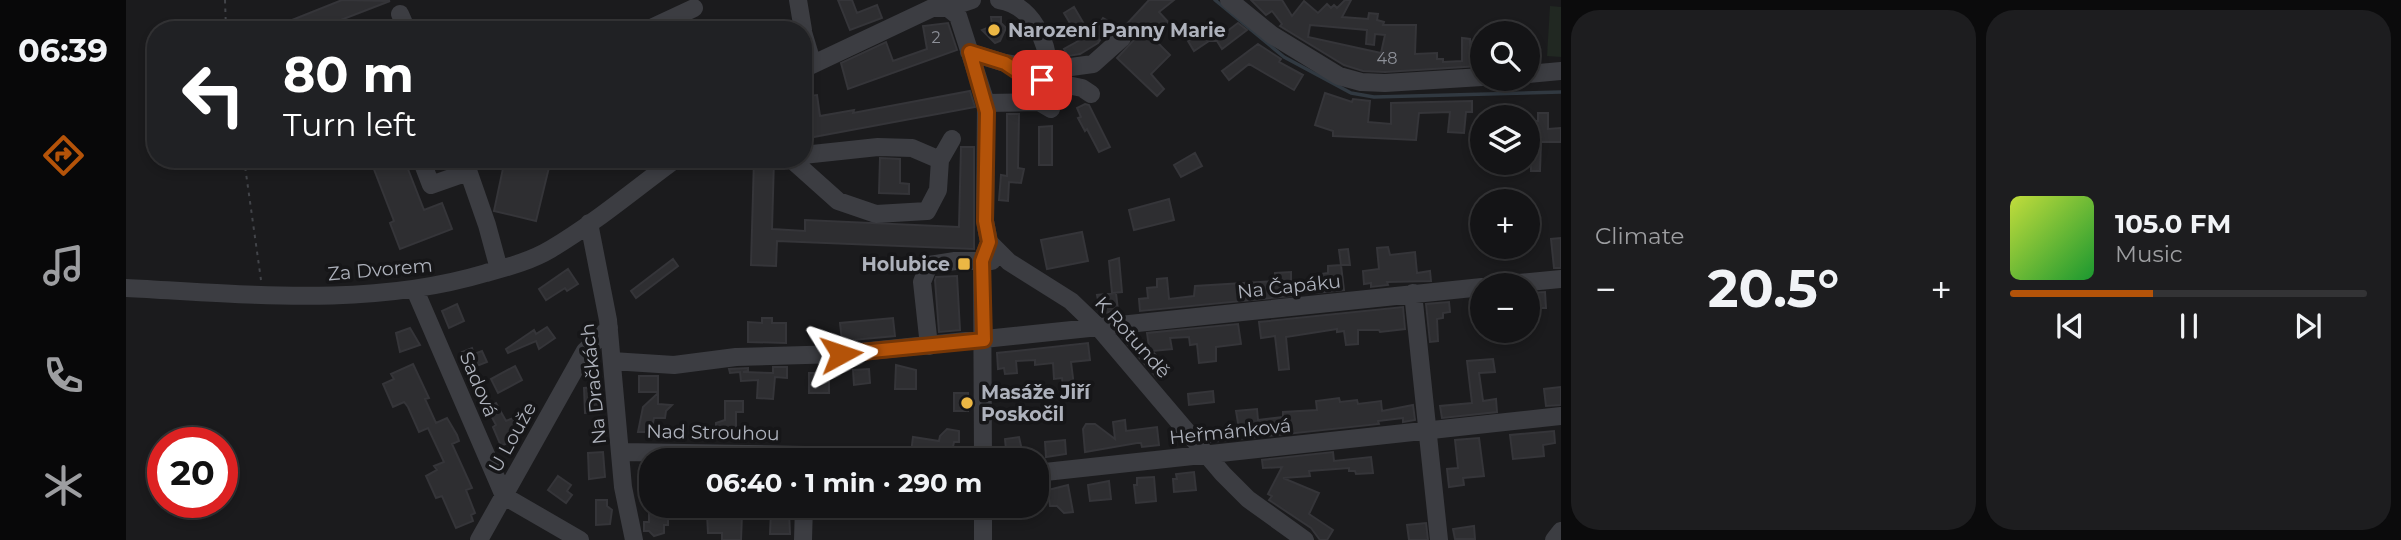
<!DOCTYPE html>
<html lang="en">
<head>
<meta charset="utf-8">
<style>
	:root { --surface:#141416; --page:#1d1d1f; --text:#f1f3f6; --muted:#9d9ea1; --line:#333335; --accent:#b45309 }
	body { margin:0; font-family:Montserrat,sans-serif; background:var(--page); color:var(--text); height:100vh; display:flex; flex-direction:column; font-size:26px; white-space:nowrap }
	* { box-sizing:border-box; margin:0 }
	p { font-size:23px; color:var(--muted) }
	.icon { flex:none; width:38px; height:38px; fill:none; stroke:currentColor; stroke-width:2; stroke-linecap:round; stroke-linejoin:round }
	.map { position:relative; flex:1; overflow:hidden }
	.side { display:flex; flex-direction:column; gap:10px; padding:10px; background:#0b0b0c; width:840px }
	.side>* { flex:none }
	.guide { position:absolute; left:21px; top:21px; width:665px; height:147px; border-radius:28px; box-shadow:0 4px 10px #0003,0 0 0 2px var(--line); background:#202124; color:#fff; overflow:hidden }
	.tools { position:absolute; left:1344px; top:21px; display:grid; gap:14px }
	.tools a { display:grid; place-items:center; width:70px; height:70px; border-radius:50%; background:var(--surface); box-shadow:0 4px 10px #0003,0 0 0 2px var(--line); font-size:35px }
	.speed { position:absolute; left:21px; top:427px; display:flex; gap:14px; font-size:35px; font-weight:700; text-align:center }
	.speed>* { display:grid; place-content:center; width:91px; height:91px; border-radius:50%; background:var(--surface); box-shadow:0 4px 10px #0003,0 0 0 2px var(--line); line-height:1 }
	.speed .limit { border:10px solid #d22; background:#fff; color:#111 }
	.pin { position:absolute; display:grid; place-items:center; width:60px; height:60px; color:#fff; margin:-30px; border-radius:14px; box-shadow:0 4px 10px #0006 }
	.me { position:absolute; width:77px; margin:-38px; rotate:85deg; stroke-linejoin:round; filter:drop-shadow(0 0 5px #0008) }
	.turn { display:flex; align-items:center; gap:24px; height:147px; padding:0 21px; font-size:32px }
	.turn .icon { width:91px; height:91px; stroke-width:2.5 }
	.turn b { display:block; font-size:49px; line-height:60px }
	.big { font-size:52px; font-weight:700; line-height:1.1 }
	.side .tile { flex:1; display:flex; flex-direction:column; justify-content:center; gap:10px; min-width:0; padding:0 24px; border-radius:28px; background:var(--page) }
	.song { display:flex; align-items:center; gap:21px }
	.cover { width:84px; height:84px; border-radius:10px; background:linear-gradient(135deg,hsl(70 70% 55%),hsl(130 70% 35%)) }
	.played { height:7px; border-radius:4px; background:linear-gradient(90deg,var(--accent) 40%,var(--line) 40%) }
	.keys { display:flex; justify-content:space-around; direction:ltr }
	.heat { display:flex; justify-content:space-between; align-items:center; font-size:38px; direction:ltr }
	.side .tiles { flex:1; display:grid; gap:10px; grid-template-columns:repeat(2,1fr) }
	.trip { position:absolute; left:513px; top:448px; width:410px; height:70px; border-radius:28px; background:var(--surface); box-shadow:0 4px 10px #0003,0 0 0 2px var(--line); font-weight:700; line-height:70px; text-align:center }
	main { display:flex; flex:1; min-height:0 }
	.dock { display:flex; flex-direction:column; width:126px; justify-content:space-around; align-items:center; background:#080809; color:var(--muted) }
	.dock .icon { width:49px; height:49px }
	.dock .on { color:var(--accent) }
	.dock b { font-size:32px; color:var(--text) }
	.map>svg:first-child { display:block }
	.green { fill:#212822 }
	.lines { fill:none; stroke-linecap:round; stroke-linejoin:round }
	.stream { stroke:#313941; stroke-width:3.5 }
	.building { fill:#2e2e31; stroke:#353539; stroke-width:2; fill-rule:evenodd }
	.path { stroke:#424449; stroke-width:2; stroke-dasharray:3.5 5; stroke-linecap:butt }
	.minor { stroke:#3c3d42; stroke-width:18 }
	.route-casing { stroke:#753606; stroke-width:18 }
	.route { stroke:#b45309; stroke-width:12 }
	.poi-dot { fill:#ecb744; stroke:#161618; stroke-width:2.5 }
	.labels { text-anchor:middle; stroke-width:7; stroke-linejoin:round; paint-order:stroke }
	.number-label { font-size:16px; fill:#8d9098 }
	.poi-label { font-size:19px; font-weight:bold; fill:#aeb2bc; stroke:#161618; text-anchor:start }
	.street-label { font-size:19px; fill:#aeb2bc; stroke:#161618 }
</style>
</head>
<body>
<main>
<nav class="dock">
<b>06:39</b>
<svg class="icon on" aria-label="directions" viewBox="0 0 24 24"><path d="M12 3l9 9-9 9-9-9zM9 14v-3h6M13 9l2 2-2 2"/></svg>
<svg class="icon" aria-label="music" viewBox="0 0 24 24"><path d="M9 18V5l10-2v13"/><circle cx="6" cy="18" r="3"/><circle cx="16" cy="16" r="3"/></svg>
<svg class="icon" aria-label="phone" viewBox="0 0 24 24"><path d="M5 4h4l2 5-3 2q2 4 5 5l2-3 5 2v4C11 20 4 13 5 4z"/></svg>
<svg class="icon" aria-label="climate" viewBox="0 0 24 24"><path d="M12 3v18M4 7l16 10M4 17L20 7"/></svg>
</nav>
<div class="map">
<svg width="1435" height="540" viewBox="0 0 1435 540">
	<rect width="100%" height="100%" fill="#1b1b1d"/>
	<path class="green" d="M1424,6L1435,7V57L1421,56Z"/>
	<g class="lines">
		<path class="stream" d="M1089,0L1158,57L1225,93L1248,97L1435,92"/>
	</g>
	<path class="building" d="M216,0L264,1L189,30H141Z
		M712,0H726L731,13L751,5L756,18L724,30Z
		M1023,0H1048L1033,12L1044,24L1028,39L1044,55L1025,74L1038,89L1031,96L991,58L1007,41L1005,31L998,27Z
		M1125,0H1156L1166,16L1178,1L1192,13L1201,4L1205,8L1208,5L1211,8L1219,0H1225L1216,17L1242,19L1243,13L1252,14L1251,20L1258,22L1257,25H1290L1289,54L1311,53V59H1317V62L1336,61V38L1344,39L1345,60H1353V66L1259,72L1237,71L1218,65L1154,26L1156,24L1146,11L1140,15ZM1184,25L1241,30L1240,44L1248,45L1249,34L1259,35L1255,53L1182,37Z
		M948,7L965,36L977,18L986,23L972,43L954,54L942,56L938,49L954,40L938,13Z
		M865,17H875V23L880,28L874,41L869,43L856,30L866,26Z
		M822,23L831,50L722,89L715,63L760,42L767,61L801,49L797,26Z
		M1083,23L1092,38L1112,23L1121,30L1096,49L1091,41H1083L1068,51L1062,41L1076,32L1074,28Z
		M1132,44L1155,59L1153,62L1177,75L1168,90L1123,64L1103,80L1096,71Z
		M844,91L849,107L677,139V119L686,118L683,96L691,95L694,116L728,110L727,113Z
		M1199,93L1226,102L1227,99L1244,101L1242,122L1265,124V103L1346,101V112H1340L1338,133L1322,132L1324,112L1293,113L1290,140L1207,136V131L1189,125Z
		M959,104L963,105L984,147L973,152L961,129L959,131L952,118L955,117L951,108Z
		M1412,113H1422V129L1435,128V142H1415L1414,171H1405L1404,121H1412Z
		M881,114H893L892,168L898,169L895,183L883,182L882,201L873,200L875,175L881,176Z
		M926,126V165H913V127Z
		M835,147H848V249L651,241L650,266L625,265L628,159H648L646,229L679,231V220L833,227Z
		M1069,153L1076,166L1055,177L1048,165Z
		M754,158L774,159V183L783,184V194L753,193Z
		M244,159H278L298,210L316,203L326,229L274,249L264,223L268,221Z
		M379,159H425L410,221L368,211Z
		M1043,199L1048,220L1008,230L1003,210Z
		M956,232L962,261L921,269L915,240Z
		M1435,238V268H1428L1425,239Z
		M1262,247L1264,255L1289,252L1291,273L1304,271L1305,281L1261,282L1262,285L1245,287V283L1238,284L1237,271L1253,269L1251,248Z
		M1222,249L1224,265H1215L1218,290L1190,293L1188,275L1202,273V266L1215,265L1213,250Z
		M993,258L996,292L986,293L983,261Z
		M547,259L552,266L510,298L505,291Z
		M442,269L452,284L441,291L439,288L420,300L413,289Z
		M1165,272V296L1014,311L1013,299L1022,298L1021,288L1031,287V279L1041,278L1043,299L1068,296L1069,286L1149,281V273Z
		M831,276L834,330L813,332L809,280L810,277Z
		M1419,292L1420,308H1406L1404,293Z
		M990,293L992,310L975,314L971,295Z
		M1323,302L1324,312L1317,313V318L1311,319L1312,341L1304,342L1300,304Z
		M331,304L338,321L323,328L316,311Z
		M1277,307L1279,329L1254,332L1253,330H1232V344L1220,345L1218,331L1211,332V329L1160,337L1163,369L1153,370L1149,336L1135,338L1133,322Z
		M636,318H646V323H660V343L622,342V322L636,323Z
		M767,318L769,336L716,341L714,323Z
		M1112,324L1115,344L1090,347V361L1073,363L1071,344L1064,345L1063,337L1044,338L1046,349L1026,351L1039,365L1035,368L1039,372L1031,378L997,339L1007,335L1024,354L1021,333Z
		M421,327L429,338L413,349L410,341L382,353L380,349L408,330L410,334Z
		M284,328L294,345L274,352L270,333Z
		M962,343L964,360L945,362L948,386L937,387L936,378L928,379L927,363L909,365V360L890,361L891,373L879,374L878,368L872,369L871,353Z
		M346,348L348,354L356,351L361,362L343,369L336,352Z
		M1367,359L1369,372L1353,373L1357,401L1370,399L1371,412L1316,418L1314,406L1346,403L1341,361Z
		M287,364L303,398L299,399L310,423L321,418L331,435L333,441L326,444L346,488L340,490L349,513L345,515L347,521L330,528L316,496L310,498L300,476L311,470L308,466L318,462L302,428L293,432L282,407L278,402L267,407L257,384L268,379L265,374Z
		M770,365L790,370V389H769Z
		M389,366L396,380L372,393L365,379Z
		M647,367H661V378L649,377L647,399L631,398L632,380L615,381L614,372L604,373L603,369L622,368V371L617,372L647,373Z
		M743,369L744,383L728,385L727,370Z
		M683,373H703V393H683Z
		M513,376H532V392H513Z
		M469,387L473,412L459,413L458,388Z
		M1435,387V405L1420,406L1418,389Z
		M1087,391L1088,402L1063,405L1062,394Z
		M532,393V404L546,405L540,411L539,418H528L525,432H512L517,407Z
		M828,393H842V411H828Z
		M1213,398L1214,402L1231,400L1232,404L1255,401L1256,411L1287,405L1289,420L1277,422V418L1252,421L1253,424L1085,442L1084,435L1113,429L1110,411L1131,409L1132,420L1157,417V412L1191,410L1190,401Z
		M599,401H617V412H610V439H590V423L599,420Z
		M370,403L380,421L387,418L392,432L382,436L384,442L375,446L367,427L370,425L361,408Z
		M999,420L1000,431L1031,427L1033,445L1016,447L1015,443H1011L959,452L957,429L960,424H969L989,439L987,422Z
		M821,429L833,431V442H828L825,456L785,453L787,437L813,441L814,436Z
		M1428,431L1429,443L1417,445L1418,456L1387,459L1384,435Z
		M893,437L898,459L881,460L879,439Z
		M1353,438L1358,476L1337,478L1338,485L1323,487L1321,469L1332,468L1329,440Z
		M939,440L940,454L920,457L919,442Z
		M477,452L479,477L463,479L462,453Z
		M1207,452L1208,461L1245,457L1247,473L1230,474L1229,471H1223V468L1183,471L1184,476L1157,478L1193,493L1183,514L1207,530L1201,540H1194L1185,528L1143,500L1146,496L1142,494L1156,467L1137,468L1136,460Z
		M1068,472L1070,490L1048,492L1047,479H1051L1050,474Z
		M432,476L445,485L441,491L446,495L440,503L422,490Z
		M1028,477L1030,501L1010,503L1008,485H1011V478Z
		M983,481L985,499L964,501L962,485Z
		M942,485L947,512L938,513L931,506H924L922,490Z
		M470,500H481V506L486,510L484,524L470,525Z
		M523,511H542V525H538V533L528,536L523,531H518V522H523Z
		M645,511L663,512L664,534H644Z
		M581,514H616L615,540H596V533H582Z
		M1300,523L1302,540H1283L1281,525Z
		M1348,526L1349,539H1329L1327,529Z"/>
	<g class="lines">
		<path class="path" d="M99,0L100,30
			M118,159L135,280"/>
		<path class="minor" d="M672,0L677,30
			M873,0C906,5 921,40 923,70
			M1103,0L1146,35L1213,76L1235,82L1259,83L1356,77
			M822,8L846,0
			M274,14L281,30
			M521,30L568,8
			M677,32L686,62
			M843,52L879,63L923,70L967,64L996,38
			M677,69L806,8H822L832,16L860,103L859,221L863,242L883,262L945,301L973,328L1097,474L1122,499L1179,540
			M1402,74L1435,71
			M903,77L956,88L965,94
			M860,103L913,102L925,109
			M677,155L752,147L786,148L814,160L826,139
			M295,159L305,185L342,172
			M338,159L361,225L373,269
			M665,159L712,201L750,214L801,211L812,190L814,160
			M463,223L482,320L497,487L508,540
			M1371,285L1435,279
			M0,288C120,294 243,308 360,273C382,267 405,261 425,249C469,223 509,189 550,159
			M289,290L378,496
			M1287,293L1313,540
			M803,346L796,282L803,265L829,261H866
			M486,361L548,365L610,357L715,354L1356,287
			M495,452L679,455L719,460
			M857,460L856,261L863,242
			M910,473L1435,416
			M378,496L454,540
			M353,540L459,351L483,328
			M677,540L678,506
			M857,540V506
			M1428,540L1435,531"/>
	</g>
	<g class="lines">
		<g class="route-casing">
			<path id="route" d="M715,354L858,340L856,261L863,242L859,221L861,112L844,52L879,63L897,75L916,80"/>
		</g>
		<use href="#route" class="route"/>
	</g>
	<g class="poi-dot">
		<circle cx="868" cy="30" r="7"/>
		<rect x="831" y="257" width="14" height="14" rx="3.5"/>
		<circle cx="841" cy="403" r="7"/>
	</g>
	<g class="labels">
		<g class="number-label">
			<text x="810" y="43">2</text>
			<text x="1261" y="64">48</text>
		</g>
		<g class="poi-label">
			<text x="882" y="37">Narození Panny Marie</text>
			<text x="824" y="271" text-anchor="end">Holubice</text>
			<text x="855" y="399">Masáže Jiří<tspan x="855" dy="22">Poskočil</tspan></text>
		</g>
		<g class="street-label">
			<text transform="translate(254 269) rotate(-5)" y="7">Za Dvorem</text>
			<text transform="translate(1163 286) rotate(-6)" y="7">Na Čapáku</text>
			<text transform="translate(1007 337) rotate(48)" y="7">K Rotundě</text>
			<text transform="translate(353 384) rotate(67)" y="7">Sadová</text>
			<text transform="translate(467 384) rotate(-96)" y="7">Na Dračkách</text>
			<text transform="translate(1104 431) rotate(-6)" y="7">Heřmánková</text>
			<text transform="translate(587 432) rotate(1)" y="7">Nad Strouhou</text>
			<text transform="translate(386 437) rotate(-61)" y="7">U Louže</text>
		</g>
	</g>
</svg>
<div class="tools">
<a><svg class="icon" aria-label="search" viewBox="0 0 24 24"><circle cx="10" cy="10" r="6"/><path d="M15 15l6 6"/></svg></a>
<a><svg class="icon" aria-label="layers" viewBox="0 0 24 24"><path d="M12 4l9 5-9 5-9-5zM3 14l9 5 9-5"/></svg></a>
<a>+</a>
<a>−</a>
</div>
<div class="speed"><div class="limit">20</div></div>
<div class="pin" style="left:916px;top:80px;background:#d93025"><svg class="icon" aria-label="arrive" viewBox="0 0 24 24"><path d="M6 21V4h12l-3 4 3 4H6"/></svg></div>
<svg class="me" style="left:715px;top:354px" viewBox="-20 -20 40 40"><path d="M0-17L14 15 0 8-14 15z" fill="#b45309" stroke="#fff" stroke-width="4"/></svg>
<div class="trip">06:40 · 1 min · 290 m</div>
<div class="guide">
<div class="turn"><svg class="icon" aria-label="left" viewBox="0 0 24 24"><path d="M17 20v-9H6M10 6l-5 5 5 5"/></svg><div><b>80 m</b>Turn left</div></div>
</div>
</div>
<section class="side">
<div class="tiles">
<div class="tile"><p>Climate</p>
<div class="heat"><a>−</a><b class="big">20.5°</b><a>+</a></div>
</div>
<div class="tile">
<div class="song"><i class="cover"></i><div><b>105.0 FM</b><p>Music</p></div></div>
<div class="played"></div>
<div class="keys"><svg class="icon" aria-label="previous" viewBox="0 0 24 24"><path d="M18 5L8 12l10 7zM5 5v14"/></svg><svg class="icon" aria-label="pause" viewBox="0 0 24 24"><path d="M8 5v14M16 5v14"/></svg><svg class="icon" aria-label="next" viewBox="0 0 24 24"><path d="M6 5l10 7-10 7zM19 5v14"/></svg></div>
</div>
</div>
</section>
</main>
</body>
</html>
